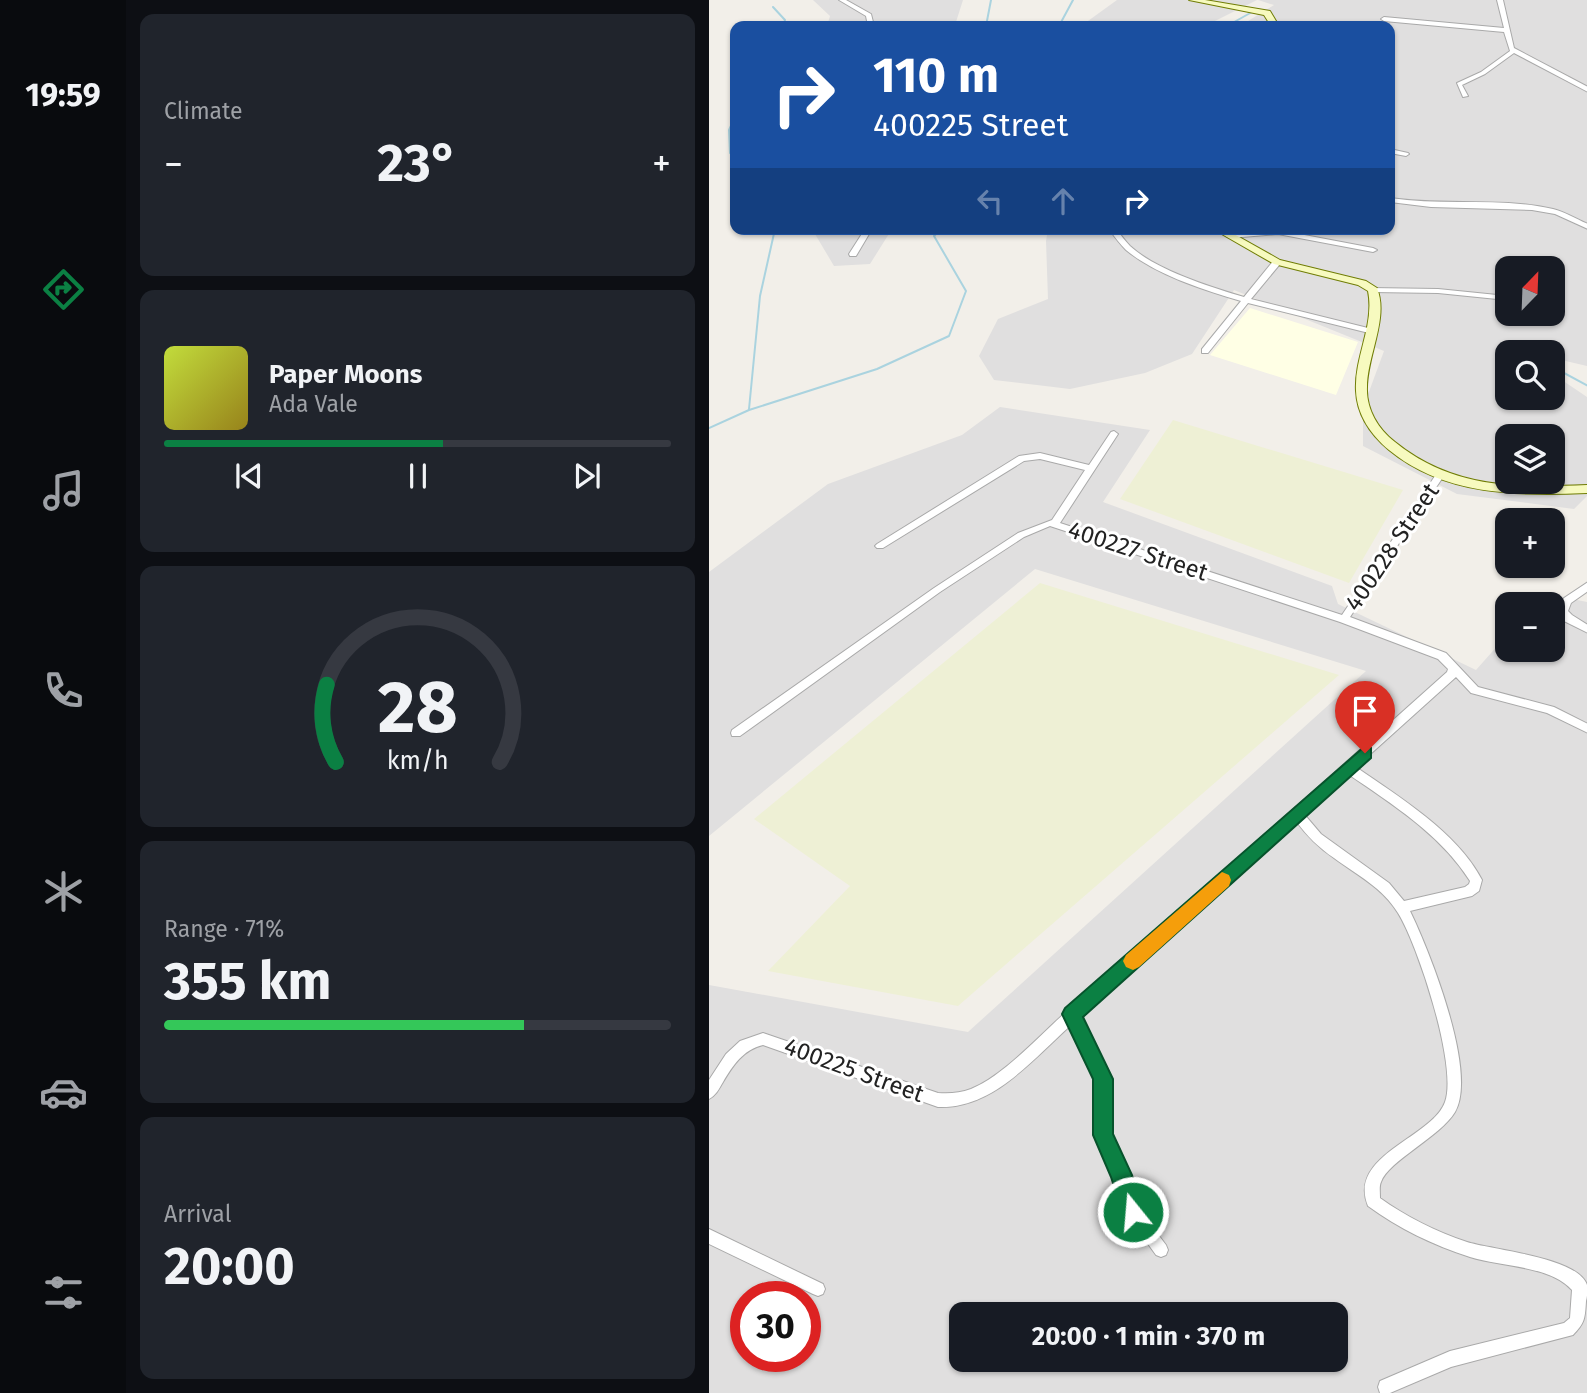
<!DOCTYPE html>
<html lang="en">
<head>
<meta charset="utf-8">
<style>
	:root { --surface:#171b24; --page:#20242c; --text:#f1f3f6; --muted:#9ea1a6; --line:#363941; --accent:#0b8043 }
	body { margin:0; font-family:"Fira Sans",sans-serif; background:var(--page); color:var(--text); height:100vh; display:flex; flex-direction:column; font-size:26px; white-space:nowrap }
	* { box-sizing:border-box; margin:0 }
	p { font-size:23px; color:var(--muted) }
	.icon { flex:none; width:38px; height:38px; fill:none; stroke:currentColor; stroke-width:2; stroke-linecap:round; stroke-linejoin:round }
	.map { position:relative; flex:1; overflow:hidden }
	.drawer { display:flex; flex-direction:column; gap:14px; padding:14px; background:#0d0f14; width:583px }
	.drawer>* { flex:none }
	.top-card { position:absolute; left:21px; top:21px; width:665px; height:214px; border-radius:14px; box-shadow:0 2px 5px #0004; background:#1a4fa0; color:#fff; overflow:hidden }
	.needle { width:46px; rotate:23deg }
	.tools { position:absolute; left:786px; top:256px; display:grid; gap:14px }
	.tools a { display:grid; place-items:center; width:70px; height:70px; border-radius:14px; background:var(--surface); box-shadow:0 2px 5px #0004; font-size:35px }
	.speed { position:absolute; left:21px; top:1281px; display:flex; gap:14px; font-size:35px; font-weight:700; text-align:center }
	.speed>* { display:grid; place-content:center; width:91px; height:91px; border-radius:50%; background:var(--surface); box-shadow:0 2px 5px #0004; line-height:1 }
	.speed .limit { border:10px solid #d22; background:#fff; color:#111 }
	.pin { position:absolute; display:grid; place-items:center; width:60px; height:60px; color:#fff; margin:-72px -30px; border-radius:50% 50% 50% 0; rotate:-45deg; box-shadow:0 0 7px #0007 }
	.pin .icon { rotate:45deg }
	.me { position:absolute; width:77px; margin:-38px; rotate:343deg; stroke-linejoin:round; filter:drop-shadow(0 0 5px #0008) }
	.turn { display:flex; align-items:center; gap:24px; height:147px; padding:0 28px; font-size:32px }
	.turn .icon { width:91px; height:91px; stroke-width:2.5 }
	.turn b { display:block; font-size:49px; line-height:60px }
	.lanes { display:flex; align-items:center; height:66px; padding:0 28px; background:#0003; justify-content:center; gap:35px; direction:ltr }
	.lanes .off { opacity:.35 }
	.big { font-size:52px; font-weight:700; line-height:1.1 }
	.drawer .widget { flex:1; display:flex; flex-direction:column; justify-content:center; gap:10px; min-width:0; padding:0 24px; border-radius:14px; background:var(--page) }
	.drawer .dial { align-items:center; gap:0 }
	.dial svg { height:182px; overflow:visible; fill:none; stroke:var(--line); stroke-width:7; stroke-linecap:round; text-anchor:middle }
	.dial text { fill:var(--text); stroke:none }
	.song { display:flex; align-items:center; gap:21px }
	.cover { width:84px; height:84px; border-radius:10px; background:linear-gradient(135deg,hsl(70 70% 55%),hsl(50 70% 35%)) }
	.played { height:7px; border-radius:4px; background:linear-gradient(90deg,var(--accent) 55%,var(--line) 55%) }
	.keys { display:flex; justify-content:space-around; direction:ltr }
	.heat { display:flex; justify-content:space-between; align-items:center; font-size:38px; direction:ltr }
	.charge { height:10px; border-radius:5px; background:linear-gradient(90deg,#34c759 71%,var(--line) 0) }
	.trip { position:absolute; left:240px; top:1302px; width:399px; height:70px; border-radius:14px; background:var(--surface); box-shadow:0 2px 5px #0004; font-weight:700; line-height:70px; text-align:center }
	main { display:flex; flex:1; min-height:0 }
	.menu { display:flex; flex-direction:column; width:126px; justify-content:space-around; align-items:center; background:#090b0e; color:var(--muted) }
	.menu .icon { width:49px; height:49px }
	.menu .current { color:var(--accent) }
	.menu b { font-size:32px; color:var(--text) }
	.map>svg:first-child { display:block }
	.residential { fill:#e0dfdf; fill-rule:evenodd }
	.education { fill:#ffffe5 }
	.farmland { fill:#eef0d5 }
	.lines { fill:none; stroke-linecap:round; stroke-linejoin:round }
	.stream { stroke:#aad3df; stroke-width:2 }
	.street-casing { stroke:#a9a9a9; stroke-width:2 }
	.secondary-casing { stroke:#707d05; stroke-width:2 }
	.street { fill:#fff; fill-rule:evenodd }
	.secondary { fill:#f7fabf; fill-rule:evenodd }
	.route { fill:#0b8043; stroke:#07532c; stroke-width:2 }
	.slow { fill:#f59e0b }
	.labels { text-anchor:middle; stroke-width:6; stroke-linejoin:round; paint-order:stroke }
	.street-label { font-size:24px; fill:#222; stroke:#fff }
</style>
</head>
<body>
<main>
<nav class="menu">
<b>19:59</b>
<svg class="icon current" aria-label="directions" viewBox="0 0 24 24"><path d="M12 3l9 9-9 9-9-9zM9 14v-3h6M13 9l2 2-2 2"/></svg>
<svg class="icon" aria-label="music" viewBox="0 0 24 24"><path d="M9 18V5l10-2v13"/><circle cx="6" cy="18" r="3"/><circle cx="16" cy="16" r="3"/></svg>
<svg class="icon" aria-label="phone" viewBox="0 0 24 24"><path d="M5 4h4l2 5-3 2q2 4 5 5l2-3 5 2v4C11 20 4 13 5 4z"/></svg>
<svg class="icon" aria-label="climate" viewBox="0 0 24 24"><path d="M12 3v18M4 7l16 10M4 17L20 7"/></svg>
<svg class="icon" aria-label="car" viewBox="0 0 24 24"><path d="M5 17H2v-5l4-1 3-4h7l3 4 3 1v5h-3M9 17h6M6 11h13"/><circle cx="7" cy="17" r="2"/><circle cx="17" cy="17" r="2"/></svg>
<svg class="icon" aria-label="filters" viewBox="0 0 24 24"><path d="M4 7h16M4 17h16"/><circle cx="9" cy="7" r="2"/><circle cx="15" cy="17" r="2"/></svg>
</nav>
<section class="drawer">
<div class="widget"><p>Climate</p>
<div class="heat"><a>−</a><b class="big">23°</b><a>+</a></div>
</div>
<div class="widget">
<div class="song"><i class="cover"></i><div><b>Paper Moons</b><p>Ada Vale</p></div></div>
<div class="played"></div>
<div class="keys"><svg class="icon" aria-label="previous" viewBox="0 0 24 24"><path d="M18 5L8 12l10 7zM5 5v14"/></svg><svg class="icon" aria-label="pause" viewBox="0 0 24 24"><path d="M8 5v14M16 5v14"/></svg><svg class="icon" aria-label="next" viewBox="0 0 24 24"><path d="M6 5l10 7-10 7zM19 5v14"/></svg></div>
</div>
<div class="widget dial"><svg viewBox="0 0 100 80">
<path d="M14 69A42 42 0 1 1 86 69"/>
<path d="M14 69A42 42 0 0 1 10 35" stroke="#0b8043"/>
<text x="50" y="56" font-size="32" font-weight="700">28</text>
<text x="50" y="72" font-size="11">km/h</text>
</svg></div>
<div class="widget"><p>Range · 71%</p><b class="big">355 km</b><div class="charge"></div></div>
<div class="widget"><p>Arrival</p><b class="big">20:00</b></div>
</section>
<div class="map">
<svg width="879" height="1393" viewBox="0 0 879 1393">
	<rect width="100%" height="100%" fill="#f2efe9"/>
	<path class="residential" d="M104,0H254L247,22L253,26H118L121,16Z
		M408,0H548L496,26H372Z
		M549,0H878V366L844,358V352H798V397H844V374L878,397V496L865,509L748,494L654,446V408L675,351L525,290L483,354L436,373L361,389L285,380L270,356L289,319L339,299L337,241L339,229H681V26H531L565,5ZM798,268H844V313H798ZM798,436H844V481H798Z
		M103,229H183L161,264L125,266Z
		M291,407L441,430L394,502L623,586L629,604L767,670L798,635V649H844V604H825L835,593L878,602V1393H0V985L259,1032L657,671L326,569L0,836V572L119,484L253,435ZM37,1297H96V1356H37ZM252,1314H626V1360H252Z"/>
	<path class="education" d="M541,308L649,342L627,395L501,355Z"/>
	<path class="farmland" d="M464,420L694,490L640,583L411,499Z
		M331,583L630,675L249,1006L59,971L141,886L45,819Z"/>
	<g class="lines">
		<path class="stream" d="M64,7L76,20L74,26
			M277,26L282,0
			M350,26L364,0
			M518,26L543,12
			M26,117L20,130L21,153L26,157
			M844,367L879,386
			M40,409L51,296L66,229
			M0,428L40,410L168,369L240,336L257,291L225,236L232,229"/>
		<g class="street-casing">
			<path id="street" d="M130,0H137L162,14L165,26H159L157,16Z
				M788,0H794L805,48L879,87V92L805,53L776,74L753,85L759,96L754,97L748,83L772,72L801,51L795,32L675,21L672,19L675,17L795,28Z
				M681,149L699,153L700,154L697,156L681,153Z
				M681,198C735,206 790,197 844,209C856,212 867,219 879,224V229L846,214L823,210L722,207L681,202Z
				M134,229H150C147,232 137,232 134,229Z
				M156,229H163L147,256H141L140,254Z
				M400,229H407C412,235 416,241 421,246C447,270 501,287 535,297L565,260H571V264L542,299L663,329L664,331L660,333L539,303L499,353H493V349L532,301C495,290 447,275 417,250C411,244 405,236 400,229Z
				M569,230L664,248L668,250L664,252L569,234L521,238L517,236L521,234Z
				M661,288L729,289L798,296V300L729,293L664,292L660,290Z
				M849,297H852V301L844,302V298Z
				M405,431L409,434L351,523L633,615L728,473H734V477L641,617L737,653L769,687L845,707L879,724V733L838,713L762,693L747,677L647,767C690,797 748,832 773,880L770,891L763,896L701,911C720,950 769,1072 746,1112C731,1137 679,1161 672,1182C670,1186 671,1192 671,1198C696,1216 728,1232 758,1242C783,1250 869,1257 878,1285C879,1290 878,1297 877,1301C876,1318 876,1323 864,1335L742,1367L681,1393H671L669,1387L671,1381L741,1351L855,1323L861,1318L863,1290C840,1265 792,1267 761,1257C726,1246 689,1228 659,1206C638,1155 723,1138 736,1102C749,1067 709,945 689,913C674,888 648,875 625,858C610,848 598,836 587,821L370,1017L401,1078L399,1122L401,1134L419,1175L429,1208L457,1245L459,1250L457,1255L452,1257L447,1255L416,1212L405,1176L387,1135L385,1122L387,1079L361,1026C324,1059 284,1109 229,1107L54,1045C34,1050 24,1065 14,1082C10,1089 7,1095 0,1099V1080L17,1054L31,1041L54,1033L229,1093C240,1094 251,1093 262,1089C294,1076 329,1037 356,1013L357,1010L362,1008L738,672L739,669L729,659L631,622L341,526L315,537L231,592L31,736H23L22,733L23,730L225,588L309,533L343,520L376,470L331,459L315,461L174,548H168L166,546L168,544L310,456L331,453L380,465L402,432ZM639,774C683,804 732,835 761,881L760,884L756,887L695,901L680,883L612,834L595,814Z
				M879,582V591L862,603L859,611L863,615L879,625V633L855,621L849,611L855,598Z
				M0,1229L114,1284L116,1289L114,1294L109,1296L104,1294L0,1244Z"/>
		</g>
		<g class="secondary-casing">
			<path id="secondary" d="M480,0H496L561,11L570,26H562L555,15Z
				M504,229H516L571,260L657,281L668,288C680,318 658,356 658,387C657,409 669,429 686,442C744,489 808,488 879,485V493C809,496 736,496 680,450C662,435 648,415 647,391C645,357 666,325 659,291L649,285L565,264Z"/>
		</g>
		<use href="#street" class="street"/>
		<use href="#secondary" class="secondary"/>
	</g>
	<path class="route" d="M656,746L662,748V758L374,1017L404,1079V1134L423,1175L434,1212L431,1220L424,1223L416,1220L402,1177L384,1135V1079L353,1014L356,1008Z"/>
	<path class="slow" d="M513,872L520,875L522,880L520,886L430,967L424,970L417,967L414,961L417,955Z"/>
	<g class="labels">
		<g class="street-label">
			<text transform="translate(683 547) rotate(-56)" y="8">400228 Street</text>
			<text transform="translate(429 551) rotate(18)" y="8">400227 Street</text>
			<text transform="translate(145 1070) rotate(20)" y="8">400225 Street</text>
		</g>
	</g>
</svg>
<div class="tools">
<a><svg class="needle" viewBox="-14 -14 28 28"><path d="M0-13l5 13h-10z" fill="#e53935"/><path d="M0 13l5-13h-10z" fill="#9ea1a6"/></svg></a>
<a><svg class="icon" aria-label="search" viewBox="0 0 24 24"><circle cx="10" cy="10" r="6"/><path d="M15 15l6 6"/></svg></a>
<a><svg class="icon" aria-label="layers" viewBox="0 0 24 24"><path d="M12 4l9 5-9 5-9-5zM3 14l9 5 9-5"/></svg></a>
<a>+</a>
<a>−</a>
</div>
<div class="speed"><div class="limit">30</div></div>
<div class="pin" style="left:656px;top:753px;background:#d93025"><svg class="icon" aria-label="arrive" viewBox="0 0 24 24"><path d="M6 21V4h12l-3 4 3 4H6"/></svg></div>
<svg class="me" style="left:424px;top:1212px" viewBox="-20 -20 40 40"><circle r="17" fill="#0b8043" stroke="#fff" stroke-width="3"/><path d="M0-11L8 9 0 5-8 9z" fill="#fff"/></svg>
<div class="trip">20:00 · 1 min · 370 m</div>
<div class="top-card">
<div class="turn"><svg class="icon" aria-label="right" viewBox="0 0 24 24"><path d="M7 20v-9h11M14 6l5 5-5 5"/></svg><div><b>110 m</b>400225 Street</div></div>
<div class="lanes"><svg class="icon off" aria-label="left" viewBox="0 0 24 24"><path d="M17 20v-9H6M10 6l-5 5 5 5"/></svg><svg class="icon off" aria-label="ahead" viewBox="0 0 24 24"><path d="M12 20V5M6 11l6-6 6 6"/></svg><svg class="icon" aria-label="right" viewBox="0 0 24 24"><path d="M7 20v-9h11M14 6l5 5-5 5"/></svg></div>
</div>
</div>
</main>
</body>
</html>
